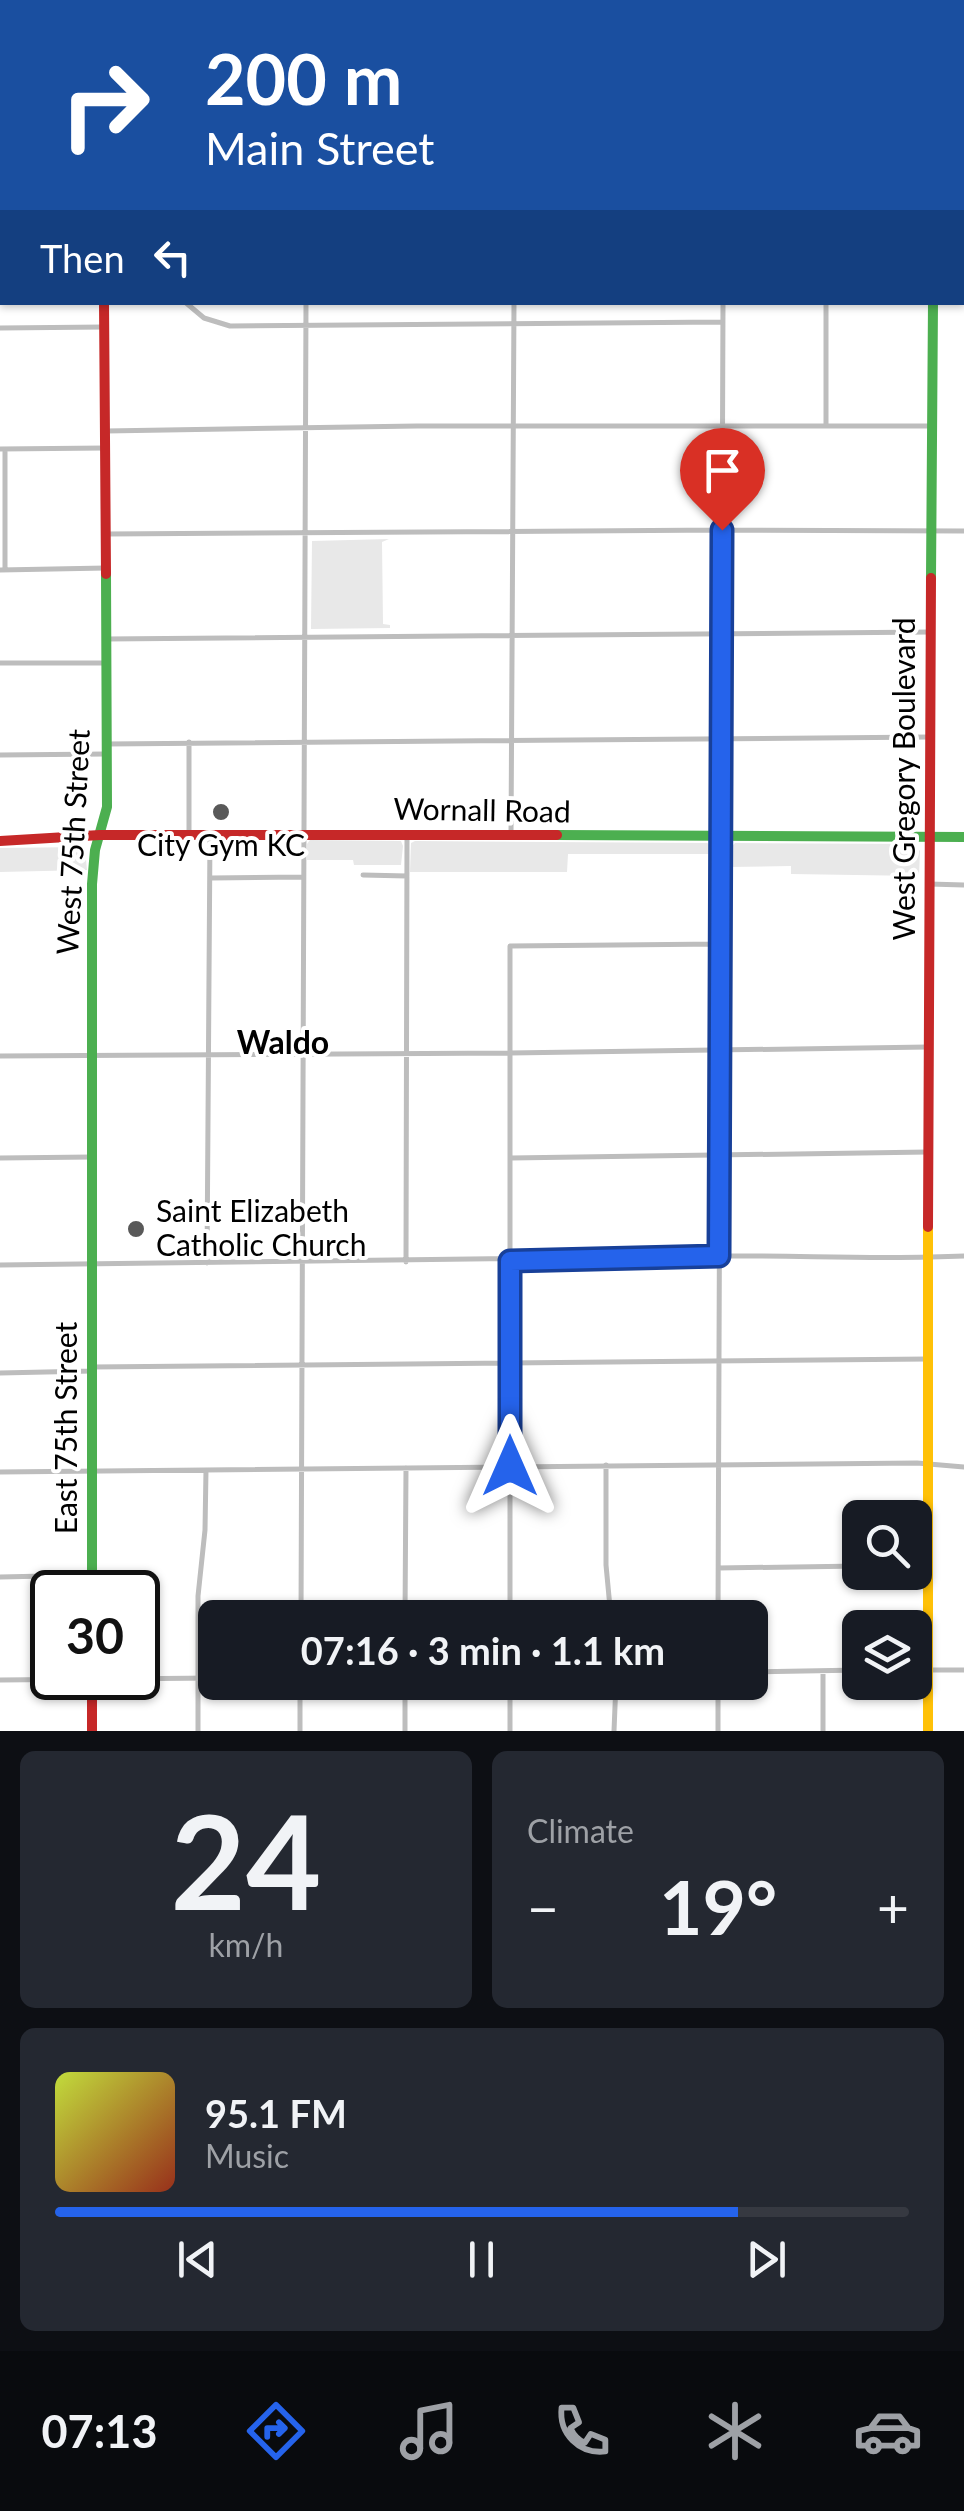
<!DOCTYPE html>
<html lang="en">
<head>
<meta charset="utf-8">
<style>
	:root { --surface:#171b24; --page:#242831; --text:#f1f3f6; --muted:#9ea1a6; --line:#363941; --accent:#2563eb }
	body { margin:0; font-family:Lato,sans-serif; background:var(--page); color:var(--text); height:100vh; display:flex; flex-direction:column; font-size:38px; white-space:nowrap }
	* { box-sizing:border-box; margin:0 }
	p { font-size:32px; color:var(--muted) }
	.icon { flex:none; width:55px; height:55px; fill:none; stroke:currentColor; stroke-width:2; stroke-linecap:round; stroke-linejoin:round }
	.map { position:relative; height:1731px; overflow:hidden }
	.drawer { display:flex; flex-direction:column; gap:20px; padding:20px; background:#0d0f14; flex:1 }
	.drawer>* { flex:none }
	.banner { position:absolute; left:0px; top:0px; width:965px; height:305px; box-shadow:0 2px 8px #0004; background:#1a4fa0; color:#fff; overflow:hidden }
	.buttons { position:absolute; left:842px; top:1500px; display:grid; gap:20px }
	.buttons a { display:grid; place-items:center; width:90px; height:90px; border-radius:15px; background:var(--surface); box-shadow:0 2px 8px #0004; font-size:50px }
	.speed { position:absolute; left:30px; top:1570px; display:flex; gap:20px; font-size:50px; font-weight:700; text-align:center }
	.speed>* { display:grid; place-content:center; width:130px; height:130px; border-radius:50%; background:var(--surface); box-shadow:0 2px 8px #0004; line-height:1 }
	.speed .limit { border:5px solid #111; border-radius:15px; background:#fff; color:#111 }
	.pin { position:absolute; display:grid; place-items:center; width:85px; height:85px; color:#fff; margin:-102px -42px; border-radius:50% 50% 50% 0; rotate:-45deg; box-shadow:0 0 10px #0007 }
	.pin .icon { rotate:45deg }
	.me { position:absolute; width:110px; margin:-55px; rotate:0deg; stroke-linejoin:round; filter:drop-shadow(0 0 8px #0008) }
	.turn { display:flex; align-items:center; gap:35px; height:210px; padding:0 40px; font-size:45px }
	.turn .icon { width:130px; height:130px; stroke-width:2.5 }
	.turn b { display:block; font-size:70px; line-height:85px }
	.then { display:flex; align-items:center; height:95px; padding:0 40px; background:#0003; gap:20px; font-size:38px }
	.big { font-size:75px; font-weight:700; line-height:1.1 }
	.drawer .card { flex:1; display:flex; flex-direction:column; justify-content:center; gap:15px; min-width:0; padding:0 35px; border-radius:15px; background:var(--page) }
	.drawer .dial { align-items:center; gap:0 }
	.dial b { font-size:130px; line-height:1 }
	.song { display:flex; align-items:center; gap:30px }
	.cover { width:120px; height:120px; border-radius:15px; background:linear-gradient(135deg,hsl(70 70% 55%),hsl(10 70% 35%)) }
	.played { height:10px; border-radius:5px; background:linear-gradient(90deg,var(--accent) 80%,var(--line) 80%) }
	.keys { display:flex; justify-content:space-around; direction:ltr }
	.heat { display:flex; justify-content:space-between; align-items:center; font-size:55px; direction:ltr }
	.drawer .tiles { flex:1; display:grid; gap:20px; grid-template-columns:1fr 1fr }
	.card:last-child { grid-column:span 2 }
	.trip { position:absolute; left:198px; top:1600px; width:570px; height:100px; border-radius:15px; background:var(--surface); box-shadow:0 2px 8px #0004; font-weight:700; line-height:100px; text-align:center }
	.menu { display:flex; height:160px; justify-content:space-around; align-items:center; background:#090b0e; color:var(--muted) }
	.menu .icon { width:70px; height:70px }
	.menu .current { color:var(--accent) }
	.menu b { font-size:45px; color:var(--text) }
	.map>svg:first-child { display:block }
	.green { fill:#e8e8e8 }
	.lines { fill:none; stroke-linecap:round; stroke-linejoin:round }
	.street { stroke:#bdbdbd; stroke-width:5 }
	.fast { stroke:#4caf50; stroke-width:10 }
	.slow { stroke:#ffc107; stroke-width:10 }
	.jam { stroke:#c62828; stroke-width:10 }
	.route-casing { stroke:#184099; stroke-width:25 }
	.route { stroke:#2563eb; stroke-width:18 }
	.poi-dot { fill:#595959; stroke:#fff; stroke-width:4 }
	.labels { text-anchor:middle; stroke-width:8; stroke-linejoin:round; paint-order:stroke }
	.street-label { font-size:30px; fill:#000; stroke:#fff }
	.poi-label { font-size:30px; fill:#000; stroke:#fff }
	.neighbourhood-label { font-size:32px; font-weight:bold; fill:#000; stroke:#fff }
</style>
</head>
<body>
<div class="map">
<svg width="964" height="1731" viewBox="0 0 964 1731">
	<rect width="100%" height="100%" fill="#fff"/>
	<path class="green" d="M389,539L382,542L383,624L390,625V628L311,629L312,541Z
		M310,840L401,841L403,846L401,865H354L353,860H307V844Z
		M415,841L707,843L714,846L716,854H568L567,872H410L411,843Z
		M735,843L915,844L920,851L919,876L791,874V866L729,867V849Z
		M82,847L85,848L87,870L0,872V848Z"/>
	<g class="lines">
		<path class="street" d="M8,0V2
			M724,0V2
			M309,2V0
			M517,2V0
			M829,2V0
			M0,144H2
			M962,217H964
			M0,231H2
			M185,302L204,318L230,326L723,322
			M0,328L104,327
			M826,426V302
			M106,431L417,426H933
			M0,449L105,448
			M5,449V570
			M107,534L722,530L964,531
			M0,570L106,568
			M106,639L931,632
			M0,663H106
			M106,744L930,737
			M0,755L106,754
			M189,834V742
			M511,836L514,302
			M363,875L407,876
			M211,878L303,877
			M929,884L964,885
			M0,1056L510,1053L928,1047
			M0,1158L92,1157
			M511,1158L928,1152
			M406,1262L407,835
			M207,1263L210,834
			M0,1265C238,1263 476,1261 713,1256C797,1255 881,1260 964,1256
			M92,1367L928,1359
			M0,1373L92,1371
			M606,1465V1565L611,1618
			M0,1472L917,1463L964,1467
			M718,1568L860,1566
			M915,1568H928
			M0,1577L92,1575
			M301,1618L306,302
			M405,1618L406,1468
			M510,1618V946L720,944
			M718,1618L723,302
			M915,1666L928,1665
			M928,1670H964
			M823,1671V1731
			M750,1672L860,1670
			M0,1680L215,1678
			M300,1682V1731
			M198,1731V1596L205,1530L206,1470
			M405,1731V1682
			M510,1731V1682
			M614,1731L616,1682
			M718,1731V1682"/>
		<path class="fast" d="M102,0V2
			M962,12H964
			M0,16H2
			M931,578L933,302
			M557,835L964,837
			M92,1592V884L95,850L107,807L106,574"/>
		<path class="slow" d="M935,0V2
			M928,1227V1731"/>
		<path class="jam" d="M104,302L106,574
			M0,841L100,835H557
			M928,1227L931,578
			M92,1678V1731"/>
	</g>
	<g class="lines">
		<g class="route-casing">
			<path id="route" d="M510,1466V1261L719,1256L722,530"/>
		</g>
		<use href="#route" class="route"/>
	</g>
	<g class="poi-dot">
		<circle cx="221" cy="812" r="10"/>
		<circle cx="136" cy="1229" r="10"/>
	</g>
	<g class="labels">
		<g class="street-label">
			<text transform="translate(905 779) rotate(-90)" y="10">West Gregory Boulevard</text>
			<text transform="translate(482 811) rotate(1)" y="10">Wornall Road</text>
			<text transform="translate(74 842) rotate(-87)" y="10">West 75th Street</text>
			<text transform="translate(67 1428) rotate(-90)" y="10">East 75th Street</text>
		</g>
		<g class="poi-label">
			<text x="221" y="856">City Gym KC</text>
			<text x="156" y="1222" text-anchor="start">Saint Elizabeth<tspan x="156" dy="34">Catholic Church</tspan></text>
		</g>
		<g class="neighbourhood-label">
			<text x="283" y="1054">Waldo</text>
		</g>
	</g>
</svg>
<div class="buttons">
<a><svg class="icon" aria-label="search" viewBox="0 0 24 24"><circle cx="10" cy="10" r="6"/><path d="M15 15l6 6"/></svg></a>
<a><svg class="icon" aria-label="layers" viewBox="0 0 24 24"><path d="M12 4l9 5-9 5-9-5zM3 14l9 5 9-5"/></svg></a>
</div>
<div class="speed"><div class="limit">30</div></div>
<div class="pin" style="left:722px;top:530px;background:#d93025"><svg class="icon" aria-label="arrive" viewBox="0 0 24 24"><path d="M6 21V4h12l-3 4 3 4H6"/></svg></div>
<svg class="me" style="left:510px;top:1466px" viewBox="-20 -20 40 40"><path d="M0-17L14 15 0 8-14 15z" fill="#2563eb" stroke="#fff" stroke-width="4"/></svg>
<div class="trip">07:16 · 3 min · 1.1 km</div>
<div class="banner">
<div class="turn"><svg class="icon" aria-label="right" viewBox="0 0 24 24"><path d="M7 20v-9h11M14 6l5 5-5 5"/></svg><div><b>200 m</b>Main Street</div></div>
<div class="then">Then<svg class="icon" aria-label="left" viewBox="0 0 24 24"><path d="M17 20v-9H6M10 6l-5 5 5 5"/></svg></div>
</div>
</div>
<section class="drawer">
<div class="tiles">
<div class="card dial"><b>24</b><p>km/h</p></div>
<div class="card"><p>Climate</p>
<div class="heat"><a>−</a><b class="big">19°</b><a>+</a></div>
</div>
<div class="card">
<div class="song"><i class="cover"></i><div><b>95.1 FM</b><p>Music</p></div></div>
<div class="played"></div>
<div class="keys"><svg class="icon" aria-label="previous" viewBox="0 0 24 24"><path d="M18 5L8 12l10 7zM5 5v14"/></svg><svg class="icon" aria-label="pause" viewBox="0 0 24 24"><path d="M8 5v14M16 5v14"/></svg><svg class="icon" aria-label="next" viewBox="0 0 24 24"><path d="M6 5l10 7-10 7zM19 5v14"/></svg></div>
</div>
</div>
</section>
<nav class="menu">
<b>07:13</b>
<svg class="icon current" aria-label="directions" viewBox="0 0 24 24"><path d="M12 3l9 9-9 9-9-9zM9 14v-3h6M13 9l2 2-2 2"/></svg>
<svg class="icon" aria-label="music" viewBox="0 0 24 24"><path d="M9 18V5l10-2v13"/><circle cx="6" cy="18" r="3"/><circle cx="16" cy="16" r="3"/></svg>
<svg class="icon" aria-label="phone" viewBox="0 0 24 24"><path d="M5 4h4l2 5-3 2q2 4 5 5l2-3 5 2v4C11 20 4 13 5 4z"/></svg>
<svg class="icon" aria-label="climate" viewBox="0 0 24 24"><path d="M12 3v18M4 7l16 10M4 17L20 7"/></svg>
<svg class="icon" aria-label="car" viewBox="0 0 24 24"><path d="M5 17H2v-5l4-1 3-4h7l3 4 3 1v5h-3M9 17h6M6 11h13"/><circle cx="7" cy="17" r="2"/><circle cx="17" cy="17" r="2"/></svg>
</nav>
</body>
</html>
